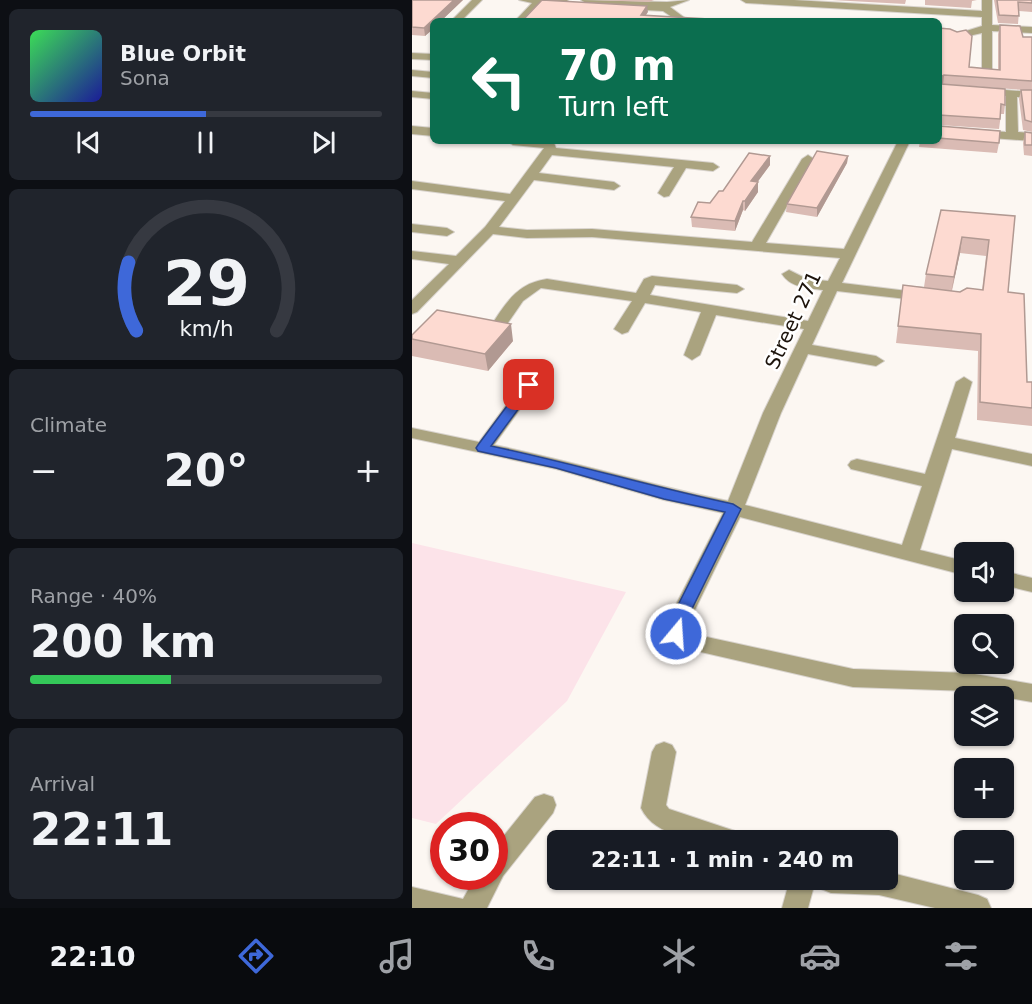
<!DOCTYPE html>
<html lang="en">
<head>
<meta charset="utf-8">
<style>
	:root { --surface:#171b24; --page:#20242c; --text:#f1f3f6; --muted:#9ea1a6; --line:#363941; --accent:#3e68d9 }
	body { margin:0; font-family:"DejaVu Sans",sans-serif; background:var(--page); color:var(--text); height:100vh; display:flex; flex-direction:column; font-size:22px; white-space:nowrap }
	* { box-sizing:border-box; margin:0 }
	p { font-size:20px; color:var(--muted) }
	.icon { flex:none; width:33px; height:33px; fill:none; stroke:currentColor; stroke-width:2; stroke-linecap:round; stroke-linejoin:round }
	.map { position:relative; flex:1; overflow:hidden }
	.details { display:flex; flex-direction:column; gap:9px; padding:9px; background:#0d0f14; width:412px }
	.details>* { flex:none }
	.top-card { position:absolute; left:18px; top:18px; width:512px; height:126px; border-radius:9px; box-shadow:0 2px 4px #0004; background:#0b6e4f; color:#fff; overflow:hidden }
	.controls { position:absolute; left:542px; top:542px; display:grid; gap:12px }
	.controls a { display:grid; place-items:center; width:60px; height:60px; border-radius:9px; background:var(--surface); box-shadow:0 2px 4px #0004; font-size:30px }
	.speed { position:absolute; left:18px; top:812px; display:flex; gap:12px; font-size:30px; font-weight:700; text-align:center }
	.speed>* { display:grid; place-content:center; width:78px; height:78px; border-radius:50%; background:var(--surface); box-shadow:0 2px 4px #0004; line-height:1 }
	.speed .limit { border:9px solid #d22; background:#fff; color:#111 }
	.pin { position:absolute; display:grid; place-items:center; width:51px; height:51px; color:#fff; margin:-26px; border-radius:12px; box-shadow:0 3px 9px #0006 }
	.me { position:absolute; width:66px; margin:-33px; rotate:18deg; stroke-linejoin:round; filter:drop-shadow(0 0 4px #0008) }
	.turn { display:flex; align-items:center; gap:21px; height:126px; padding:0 30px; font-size:27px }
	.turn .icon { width:78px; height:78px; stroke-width:2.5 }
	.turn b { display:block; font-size:42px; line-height:51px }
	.big { font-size:45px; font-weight:800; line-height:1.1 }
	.details .card { flex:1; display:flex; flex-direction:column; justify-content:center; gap:9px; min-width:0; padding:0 21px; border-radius:9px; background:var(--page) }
	.details .dial { align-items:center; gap:0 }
	.dial svg { height:156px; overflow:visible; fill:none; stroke:var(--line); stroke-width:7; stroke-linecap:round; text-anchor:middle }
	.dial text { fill:var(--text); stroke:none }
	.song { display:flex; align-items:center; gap:18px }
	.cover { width:72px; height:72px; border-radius:9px; background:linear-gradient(135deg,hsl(130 70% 55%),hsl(240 70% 35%)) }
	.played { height:6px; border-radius:3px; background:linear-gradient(90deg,var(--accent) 50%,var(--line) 50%) }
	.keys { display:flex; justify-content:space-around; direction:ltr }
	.heat { display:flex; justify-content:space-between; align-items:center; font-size:33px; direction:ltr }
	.charge { height:9px; border-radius:4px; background:linear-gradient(90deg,#34c759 40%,var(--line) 0) }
	.trip { position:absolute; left:135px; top:830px; width:351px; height:60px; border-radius:9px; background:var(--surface); box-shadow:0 2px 4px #0004; font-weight:800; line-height:60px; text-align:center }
	.tabs { display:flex; height:96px; justify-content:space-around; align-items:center; background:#090b0e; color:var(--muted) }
	.tabs .icon { width:42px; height:42px }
	.tabs .current { color:var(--accent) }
	.tabs b { font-size:27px; color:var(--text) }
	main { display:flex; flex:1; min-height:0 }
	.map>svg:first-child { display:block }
	.green { fill:#fce3e9 }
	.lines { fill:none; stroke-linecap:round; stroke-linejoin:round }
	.minor-casing { stroke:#d8d3cd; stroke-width:2 }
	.minor { fill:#aaa37f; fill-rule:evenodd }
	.wall { fill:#dabbb4; fill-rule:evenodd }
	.shaded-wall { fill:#b19992 }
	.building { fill:#fddad1; stroke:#b19992; stroke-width:1.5 }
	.route { fill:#3e68d9; stroke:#28448d; stroke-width:1.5 }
	.labels { text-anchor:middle; stroke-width:5; stroke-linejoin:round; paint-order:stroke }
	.street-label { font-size:20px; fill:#1c130b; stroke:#fff }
</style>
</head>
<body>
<main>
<section class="details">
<div class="card">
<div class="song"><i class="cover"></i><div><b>Blue Orbit</b><p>Sona</p></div></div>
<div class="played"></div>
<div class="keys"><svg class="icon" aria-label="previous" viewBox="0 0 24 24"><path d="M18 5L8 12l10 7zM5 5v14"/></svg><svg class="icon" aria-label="pause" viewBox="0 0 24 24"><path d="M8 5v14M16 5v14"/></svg><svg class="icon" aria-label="next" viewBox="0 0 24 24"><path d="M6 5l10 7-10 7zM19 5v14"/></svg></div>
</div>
<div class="card dial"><svg viewBox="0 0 100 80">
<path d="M14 69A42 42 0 1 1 86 69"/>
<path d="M14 69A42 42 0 0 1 10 34" stroke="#3e68d9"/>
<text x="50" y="56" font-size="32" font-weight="700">29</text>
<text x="50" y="72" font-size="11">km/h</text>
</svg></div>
<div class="card"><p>Climate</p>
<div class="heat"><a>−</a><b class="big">20°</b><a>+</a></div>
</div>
<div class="card"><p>Range · 40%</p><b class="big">200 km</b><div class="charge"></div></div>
<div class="card"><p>Arrival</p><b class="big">22:11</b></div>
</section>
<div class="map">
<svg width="620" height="908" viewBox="0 0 620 908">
	<rect width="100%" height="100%" fill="#fcf7f2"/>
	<path class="green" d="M0,543L214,592L155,701L24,824L0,818Z"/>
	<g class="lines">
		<g class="minor-casing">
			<path id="minor" d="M60,0H70L49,21H39Z
				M107,0H155L157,2L152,5L130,4L113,21H103L120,3Z
				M169,0L255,2L277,0L258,7L277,21H266L251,11L213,9L209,5L174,3Z
				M329,0H382L570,11V0H580V25L620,27V33L580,31V72L575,75L570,72V33L543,39L538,36L570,26V17L334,3Z
				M0,53L21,54V60L0,59Z
				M0,70L21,72V78L0,76Z
				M569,88L620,92V98L605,97L606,132L620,133V141L526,134V127L594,132V96L565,93L564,91Z
				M0,91L21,93V99L0,97Z
				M0,126L21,128V136L0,134Z
				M95,141H132L142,143L144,148L301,163L307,167L301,171L274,168L257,196L252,197L246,193L262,167L140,155L127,173L202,182L208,186L202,190L122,180L87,227L115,230L180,229L340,242L390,159L396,155L402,159L354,243L432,249L486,141H498L430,283L512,293L519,297L512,301L425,291L400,345L464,356L472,361L464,366L396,354L369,413L333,505L490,545L510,486L439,469L436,465L439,461L445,459L513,474L544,382L552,377L560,382L543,438L620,454V466L540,449L508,550L552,561V575L328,517L277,622L275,631L281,634L441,669L557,673L620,684V702L557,691L441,687L267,647C256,639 253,636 255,622L311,513L252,500L144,469L0,438V428L67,442L123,366L129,364L137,369L82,445C161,461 237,485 316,501L351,413L392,329L304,315L288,355L280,360L272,355L289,312L233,303L216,332L210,334L202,329L220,301L129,288L111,301L91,330L86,332L78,327C94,303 105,283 135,279L224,293L232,279L240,276L325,285L332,289L325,293L243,285L238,295L396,321L411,290C396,288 379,288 370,274L377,270L395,279L416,281L428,258L180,237L115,238L81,234L5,312L0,314V300L37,264L0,259V251L44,256L73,227L93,201L0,189V181L98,194L132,148L101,145Z
				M0,224L35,228L42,232L35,236L0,232Z
				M591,571L620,578V592L591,585Z
				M252,742L260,745L264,752L254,805L257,809L326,832L330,840C298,840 245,842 229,808L240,752L244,745Z
				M132,794L141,797L144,805L141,813L91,876L75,908H0V887L51,899L64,876H82V848L123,797Z
				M476,872L566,895L575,899L579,908H523L467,895L419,893L402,886L396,908H370L378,879H476Z"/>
		</g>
		<use href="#minor" class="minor"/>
	</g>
	<path class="wall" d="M0,0H51L29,21H21V29L13,36L0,35Z
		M181,0H242L237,2Z
		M420,0H494L493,4Z
		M513,0H565L560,1L559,8L513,5Z
		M582,0H620V12L607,11L606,24L586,23Z
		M588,25L611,37H620V132L611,130L607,99L609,90H612L544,85L593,105L592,114H589L587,129L527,125V126L587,143L585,153L507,147L508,141H526V28L557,67L586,70V34Z
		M613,132L620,133V156L612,155L611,143Z
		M358,156V165L345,182L346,192L333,211L331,210L323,231L280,227L279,217L298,203L311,191Z
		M436,156L435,163L405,217L374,212L375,204Z
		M529,210L603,216L596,292L615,382H620V426L565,420L566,351L484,343L491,285L512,287L514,274ZM548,253L574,256L570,290L548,292L540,291Z
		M0,335L101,341L76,371L0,356Z"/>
	<path class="shaded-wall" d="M42,0H51L29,21H21V29L13,36L12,28Z
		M235,6L236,12L230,21L229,15Z
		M532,75L531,84L526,87V78Z
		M358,156V165L339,191V181Z
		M436,156L435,163L405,217V208Z
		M346,182V192L333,211V201Z
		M331,201V210L323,231V221Z
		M550,237L548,253L539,293L542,277Z
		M99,324L101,341L76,371L73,354Z"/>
	<path class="building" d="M0,0H42L12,28L0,27Z
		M130,0L235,6L229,15L331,21H110Z
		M585,0H620V3L606,2L607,16L587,15Z
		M588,25L608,26L611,37H620V81L532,75L526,78V28L538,29L545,32L554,30L560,36L557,67L588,70Z
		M526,80L529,84L593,89V105L589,104L588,119L527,115L526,116Z
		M609,90H620V122L613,120Z
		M526,124L527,126L588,131L587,143L526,138Z
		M613,132L620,133V145H613Z
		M405,151L436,156L405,208L375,204Z
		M337,153L358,156L339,181L346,182L333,201H331L323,221L279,217L286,202L298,203L307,191H311Z
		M529,210L603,216L596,292L612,294L615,382H620V408L568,402L569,334L486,326L491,285L548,292L555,288L571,290L577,240L550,237L542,277L514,274Z
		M25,310L99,324L73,354L0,339V335Z"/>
	<path class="route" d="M117,381L124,385L79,446C161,463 240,487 321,504L329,509L274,621L270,639H258L256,634L258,621L313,512L252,499L144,468L66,451L64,448L66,445L113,382Z"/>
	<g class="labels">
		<g class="street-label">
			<text transform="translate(381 320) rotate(-65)" y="7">Street 271</text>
		</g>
	</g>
</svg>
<div class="controls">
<a><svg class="icon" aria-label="sound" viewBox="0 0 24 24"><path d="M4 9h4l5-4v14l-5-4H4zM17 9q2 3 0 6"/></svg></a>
<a><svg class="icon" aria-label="search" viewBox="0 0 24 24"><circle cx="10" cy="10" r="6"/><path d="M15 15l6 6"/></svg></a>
<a><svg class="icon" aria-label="layers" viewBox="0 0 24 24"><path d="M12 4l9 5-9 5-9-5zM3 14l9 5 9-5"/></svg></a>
<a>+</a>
<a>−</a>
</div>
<div class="speed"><div class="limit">30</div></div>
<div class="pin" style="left:117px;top:385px;background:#d93025"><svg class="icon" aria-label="arrive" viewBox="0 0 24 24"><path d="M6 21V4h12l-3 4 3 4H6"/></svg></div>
<svg class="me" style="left:264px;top:634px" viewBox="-20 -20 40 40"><circle r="17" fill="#3e68d9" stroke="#fff" stroke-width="3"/><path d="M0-11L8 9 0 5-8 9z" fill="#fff"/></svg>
<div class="trip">22:11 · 1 min · 240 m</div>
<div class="top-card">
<div class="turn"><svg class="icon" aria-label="left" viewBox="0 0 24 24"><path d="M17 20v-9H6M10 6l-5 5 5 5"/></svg><div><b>70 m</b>Turn left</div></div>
</div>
</div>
</main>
<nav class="tabs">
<b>22:10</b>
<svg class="icon current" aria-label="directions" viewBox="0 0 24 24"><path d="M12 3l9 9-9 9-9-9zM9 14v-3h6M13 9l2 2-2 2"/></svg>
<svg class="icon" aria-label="music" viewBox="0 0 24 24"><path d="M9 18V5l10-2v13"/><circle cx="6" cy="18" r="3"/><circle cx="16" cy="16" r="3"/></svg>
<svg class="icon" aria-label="phone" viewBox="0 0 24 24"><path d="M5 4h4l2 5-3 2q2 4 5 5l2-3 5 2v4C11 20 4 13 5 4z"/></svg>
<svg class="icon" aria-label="climate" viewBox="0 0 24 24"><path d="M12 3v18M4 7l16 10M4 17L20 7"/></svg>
<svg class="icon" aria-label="car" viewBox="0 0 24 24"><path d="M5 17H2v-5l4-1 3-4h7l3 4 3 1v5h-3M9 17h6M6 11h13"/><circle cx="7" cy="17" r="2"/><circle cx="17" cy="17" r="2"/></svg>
<svg class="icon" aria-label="filters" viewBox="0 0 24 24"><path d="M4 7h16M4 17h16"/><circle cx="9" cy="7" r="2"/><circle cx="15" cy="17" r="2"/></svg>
</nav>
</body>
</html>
